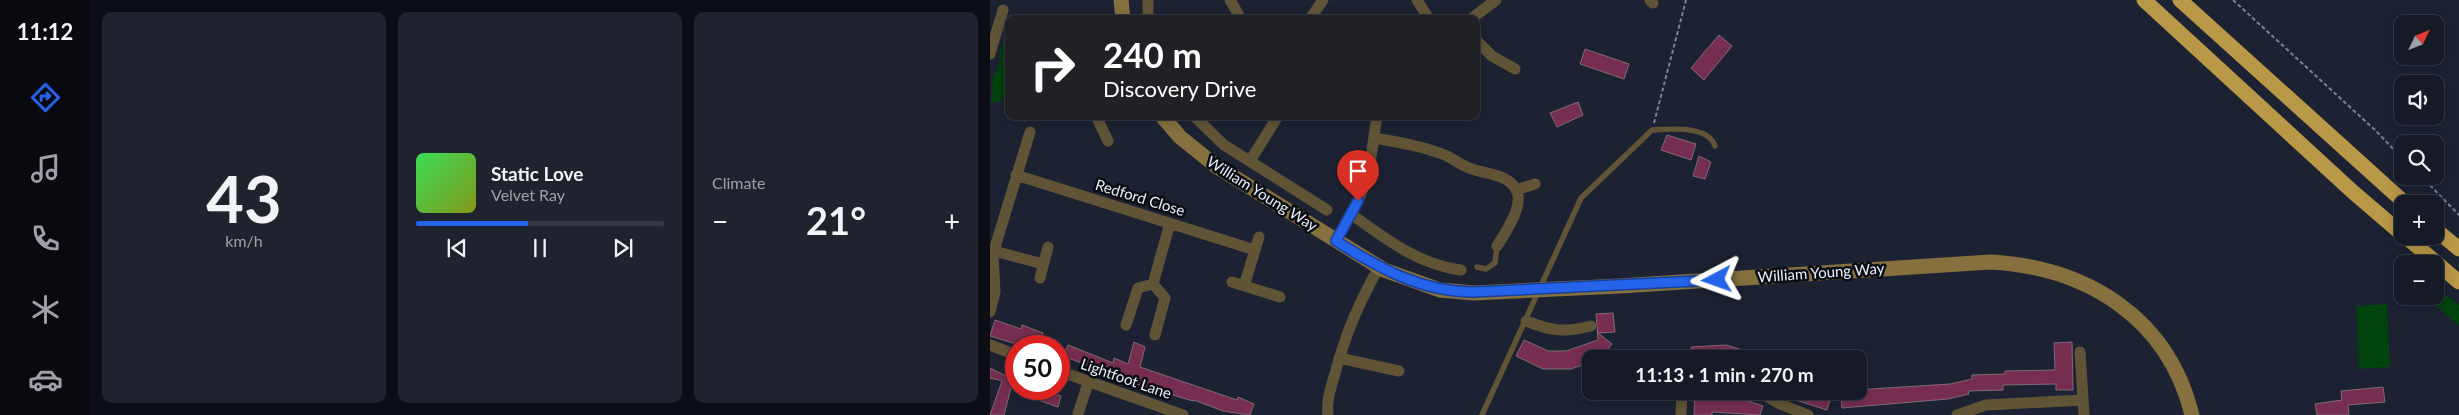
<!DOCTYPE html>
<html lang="en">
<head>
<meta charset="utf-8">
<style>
	:root { --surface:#161a26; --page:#1f232e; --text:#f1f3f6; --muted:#9ea1a7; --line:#353843; --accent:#2563eb }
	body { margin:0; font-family:Lato,sans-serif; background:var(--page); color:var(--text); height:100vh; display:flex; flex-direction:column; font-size:19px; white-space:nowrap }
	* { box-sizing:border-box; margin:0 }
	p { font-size:16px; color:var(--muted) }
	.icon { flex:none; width:28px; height:28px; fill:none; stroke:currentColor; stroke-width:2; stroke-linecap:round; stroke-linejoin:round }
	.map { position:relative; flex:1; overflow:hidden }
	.panel { display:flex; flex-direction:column; gap:12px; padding:12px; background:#0c0e15; width:900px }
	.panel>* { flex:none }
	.banner { position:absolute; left:15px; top:15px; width:475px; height:105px; border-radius:10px; box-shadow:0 2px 12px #0003,0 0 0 1px var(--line); background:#202124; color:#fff; overflow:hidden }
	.needle { width:32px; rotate:47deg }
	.tools { position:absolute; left:1404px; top:15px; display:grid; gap:10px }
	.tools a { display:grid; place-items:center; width:50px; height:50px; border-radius:10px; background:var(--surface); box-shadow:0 2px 12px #0003,0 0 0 1px var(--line); font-size:25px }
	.speed { position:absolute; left:15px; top:335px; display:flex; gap:10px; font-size:25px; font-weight:700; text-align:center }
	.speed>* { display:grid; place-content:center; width:65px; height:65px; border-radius:50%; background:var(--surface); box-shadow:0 2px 12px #0003,0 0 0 1px var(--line); line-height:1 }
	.speed .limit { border:8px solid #d22; background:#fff; color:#111 }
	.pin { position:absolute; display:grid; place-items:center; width:42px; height:42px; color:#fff; margin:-51px -21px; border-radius:50% 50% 50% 0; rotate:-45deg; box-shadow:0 0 5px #0007 }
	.pin .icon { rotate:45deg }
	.me { position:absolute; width:55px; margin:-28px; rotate:266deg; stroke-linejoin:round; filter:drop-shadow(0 0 4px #0008) }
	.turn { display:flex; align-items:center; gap:18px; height:105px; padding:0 15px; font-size:22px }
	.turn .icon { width:65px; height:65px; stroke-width:2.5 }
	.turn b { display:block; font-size:35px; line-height:42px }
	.big { font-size:38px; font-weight:700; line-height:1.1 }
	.panel .tile { flex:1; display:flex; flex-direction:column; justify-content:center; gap:8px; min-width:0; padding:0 18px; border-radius:10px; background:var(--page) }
	.panel .dial { align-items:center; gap:0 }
	.dial b { font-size:65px; line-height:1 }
	.song { display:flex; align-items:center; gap:15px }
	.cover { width:60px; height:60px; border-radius:8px; background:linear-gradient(135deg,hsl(130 70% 55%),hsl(70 70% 35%)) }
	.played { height:5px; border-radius:2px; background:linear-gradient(90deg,var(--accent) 45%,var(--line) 45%) }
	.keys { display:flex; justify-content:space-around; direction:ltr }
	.heat { display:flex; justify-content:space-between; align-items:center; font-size:28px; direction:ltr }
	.panel .tiles { flex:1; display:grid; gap:12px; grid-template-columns:repeat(3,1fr) }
	.trip { position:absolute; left:592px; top:350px; width:285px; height:50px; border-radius:10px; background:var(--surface); box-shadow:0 2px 12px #0003,0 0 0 1px var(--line); font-weight:700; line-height:50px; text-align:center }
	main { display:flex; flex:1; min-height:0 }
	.tabs { display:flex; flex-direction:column; width:90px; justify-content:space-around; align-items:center; background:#090a0f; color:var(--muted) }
	.tabs .icon { width:35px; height:35px }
	.tabs .current { color:var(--accent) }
	.tabs b { font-size:22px; color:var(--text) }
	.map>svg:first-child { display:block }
	.green { fill:#00420d }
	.building { fill:#752e4f; stroke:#816a73 }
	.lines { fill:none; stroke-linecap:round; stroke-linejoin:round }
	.path { stroke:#7d8190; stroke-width:2; stroke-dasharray:4 2.5; stroke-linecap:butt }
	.lane { stroke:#615436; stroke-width:5.5 }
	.street { stroke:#615436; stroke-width:11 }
	.secondary { stroke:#85703e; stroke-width:15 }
	.highway { stroke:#b99847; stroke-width:15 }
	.route-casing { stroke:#184099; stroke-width:12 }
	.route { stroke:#2563eb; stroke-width:9 }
	.labels { text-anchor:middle; stroke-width:5; stroke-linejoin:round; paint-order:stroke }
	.street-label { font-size:15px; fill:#ecf0fc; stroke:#090c13 }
</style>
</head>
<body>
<main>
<nav class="tabs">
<b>11:12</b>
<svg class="icon current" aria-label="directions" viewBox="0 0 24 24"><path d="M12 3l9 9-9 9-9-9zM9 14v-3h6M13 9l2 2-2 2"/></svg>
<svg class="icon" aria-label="music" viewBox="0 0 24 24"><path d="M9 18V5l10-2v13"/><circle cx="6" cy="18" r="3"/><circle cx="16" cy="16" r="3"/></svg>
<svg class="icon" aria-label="phone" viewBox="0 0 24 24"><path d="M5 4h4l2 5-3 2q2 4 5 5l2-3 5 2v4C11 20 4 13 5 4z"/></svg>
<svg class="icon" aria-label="climate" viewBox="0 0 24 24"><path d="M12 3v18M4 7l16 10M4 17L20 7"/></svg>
<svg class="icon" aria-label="car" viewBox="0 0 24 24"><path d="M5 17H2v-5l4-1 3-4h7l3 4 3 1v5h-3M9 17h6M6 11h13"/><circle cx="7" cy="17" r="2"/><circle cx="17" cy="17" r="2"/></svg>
</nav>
<section class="panel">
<div class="tiles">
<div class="tile dial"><b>43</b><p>km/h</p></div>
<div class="tile">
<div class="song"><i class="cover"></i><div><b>Static Love</b><p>Velvet Ray</p></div></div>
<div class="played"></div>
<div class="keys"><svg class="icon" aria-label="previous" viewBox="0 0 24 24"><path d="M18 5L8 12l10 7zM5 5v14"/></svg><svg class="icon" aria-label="pause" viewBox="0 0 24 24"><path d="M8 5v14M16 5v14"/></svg><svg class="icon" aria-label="next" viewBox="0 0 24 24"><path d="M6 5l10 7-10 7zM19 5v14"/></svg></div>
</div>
<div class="tile"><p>Climate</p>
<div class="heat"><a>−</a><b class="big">21°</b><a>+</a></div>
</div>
</div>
</section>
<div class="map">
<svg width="1469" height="415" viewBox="0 0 1469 415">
	<rect width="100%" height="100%" fill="#1d2233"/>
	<path class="green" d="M19,38L18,91L8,103L3,102L0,97L3,90L2,80L11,61C8,51 11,44 19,38Z
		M1445,286L1469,305V326L1435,296H1445Z
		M1397,304L1400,367L1369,369L1366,306Z"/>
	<path class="building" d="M729,35L742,46L714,80L701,68Z
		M595,49L639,64L634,79L590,64Z
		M588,102L593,115L567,127L560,113Z
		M677,135L706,144L701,160L671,150Z
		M709,156L721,162L715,179L703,176Z
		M623,313L625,332L608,333L622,344L611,359H601V362L581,369H553L526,356L534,340L558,351H576L608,340L606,314Z
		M5,320L31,329L32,325L53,333L51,338L69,346H33L0,336Z
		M144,342L155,347L150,367L247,400L248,397L264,404L260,415L233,411L204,400L203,401L152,386L73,356L78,345L123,363L124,358L138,364Z
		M1082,342L1083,390H1066V384L1013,385V390L978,391L979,394L958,399L852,408L850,391L960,384L982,379V375L1015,374V371L1065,370L1064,343Z
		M736,345L773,356V359H702L701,347Z
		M0,368L16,376L22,375V378L25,380L24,385L22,384L14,415H0L12,381L0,378Z
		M1393,387L1395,402L1358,405L1359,415H1327L1325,404L1352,400L1351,391Z
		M51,390L71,396L68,407L48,400Z
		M705,391H724V394L752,397V399L773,406L770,415L722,412V415H704Z
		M784,391H825L841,396L837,410L790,395Z"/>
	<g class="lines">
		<path class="path" d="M1243,0L1385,130L1412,158
			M664,123L696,0
			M1431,176L1469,215"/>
		<path class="lane" d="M75,18V19
			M487,267L496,269L505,263L507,246
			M492,415L591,198L662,130C680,129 718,125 725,146"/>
		<path class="street" d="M158,0V19
			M240,0L251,19
			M427,0L439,19
			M660,0L663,3
			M320,19L333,0
			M481,19L506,0
			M486,40L502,56L525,69
			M0,54L13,10
			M106,116L118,141
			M204,116L234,145L337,210
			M384,138C407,142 432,146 455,155C464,159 472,166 482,169C496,174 517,174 526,189C535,205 515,233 507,246
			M260,161L288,116
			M26,175L265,250
			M526,190L545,184
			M361,214C396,239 427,264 471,270
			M345,241L368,201L378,177L387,116
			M4,251L53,264
			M50,278L58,247
			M242,282L290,297
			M163,284L180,223
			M254,286L269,237
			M0,312L5,292L3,254L40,132
			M536,321C562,331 574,333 601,326
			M136,325L148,288L163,284L175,298L165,335
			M0,345L26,355
			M1090,352L1094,415
			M349,358L409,371
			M69,371L193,415
			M768,391L790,404L818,415
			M88,414L98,383
			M338,415C336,399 342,385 346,370C357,330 369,303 389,267
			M691,415L692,391
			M967,415L996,405L1093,400"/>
		<path class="secondary" d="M131,0L133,19
			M172,116L190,137L226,166L394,270L450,290L484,293L630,286L1000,262C1096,267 1178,317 1202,415"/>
		<path class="highway" d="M1154,0L1363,192L1412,234
			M1190,0L1416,204
			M1445,229L1469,249
			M1415,236L1469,282"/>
	</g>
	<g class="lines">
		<g class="route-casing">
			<path id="route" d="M368,201L346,241C389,268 431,292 484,292L727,280"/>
		</g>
		<use href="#route" class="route"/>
	</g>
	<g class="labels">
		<g class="street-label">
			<text transform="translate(272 194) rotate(32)" y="5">William Young Way</text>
			<text transform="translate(150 198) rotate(17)" y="5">Redford Close</text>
			<text transform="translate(831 273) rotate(-4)" y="5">William Young Way</text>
			<text transform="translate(136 379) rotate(19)" y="5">Lightfoot Lane</text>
		</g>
	</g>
</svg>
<div class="tools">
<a><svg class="needle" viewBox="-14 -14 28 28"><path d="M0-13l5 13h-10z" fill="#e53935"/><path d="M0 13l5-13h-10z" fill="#9ea1a7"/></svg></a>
<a><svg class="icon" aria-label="sound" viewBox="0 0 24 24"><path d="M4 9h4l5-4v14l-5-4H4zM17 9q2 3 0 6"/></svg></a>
<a><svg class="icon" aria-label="search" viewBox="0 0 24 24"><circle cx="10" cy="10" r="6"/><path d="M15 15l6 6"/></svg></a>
<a>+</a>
<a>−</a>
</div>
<div class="speed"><div class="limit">50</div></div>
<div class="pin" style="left:368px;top:201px;background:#d93025"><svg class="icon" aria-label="arrive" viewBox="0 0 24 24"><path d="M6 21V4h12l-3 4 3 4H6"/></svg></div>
<svg class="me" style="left:727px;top:280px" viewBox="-20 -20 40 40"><path d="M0-17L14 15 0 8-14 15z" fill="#2563eb" stroke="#fff" stroke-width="4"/></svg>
<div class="trip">11:13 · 1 min · 270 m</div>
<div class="banner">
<div class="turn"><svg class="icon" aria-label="right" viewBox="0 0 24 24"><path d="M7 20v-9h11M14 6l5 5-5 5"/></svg><div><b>240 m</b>Discovery Drive</div></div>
</div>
</div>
</main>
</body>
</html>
